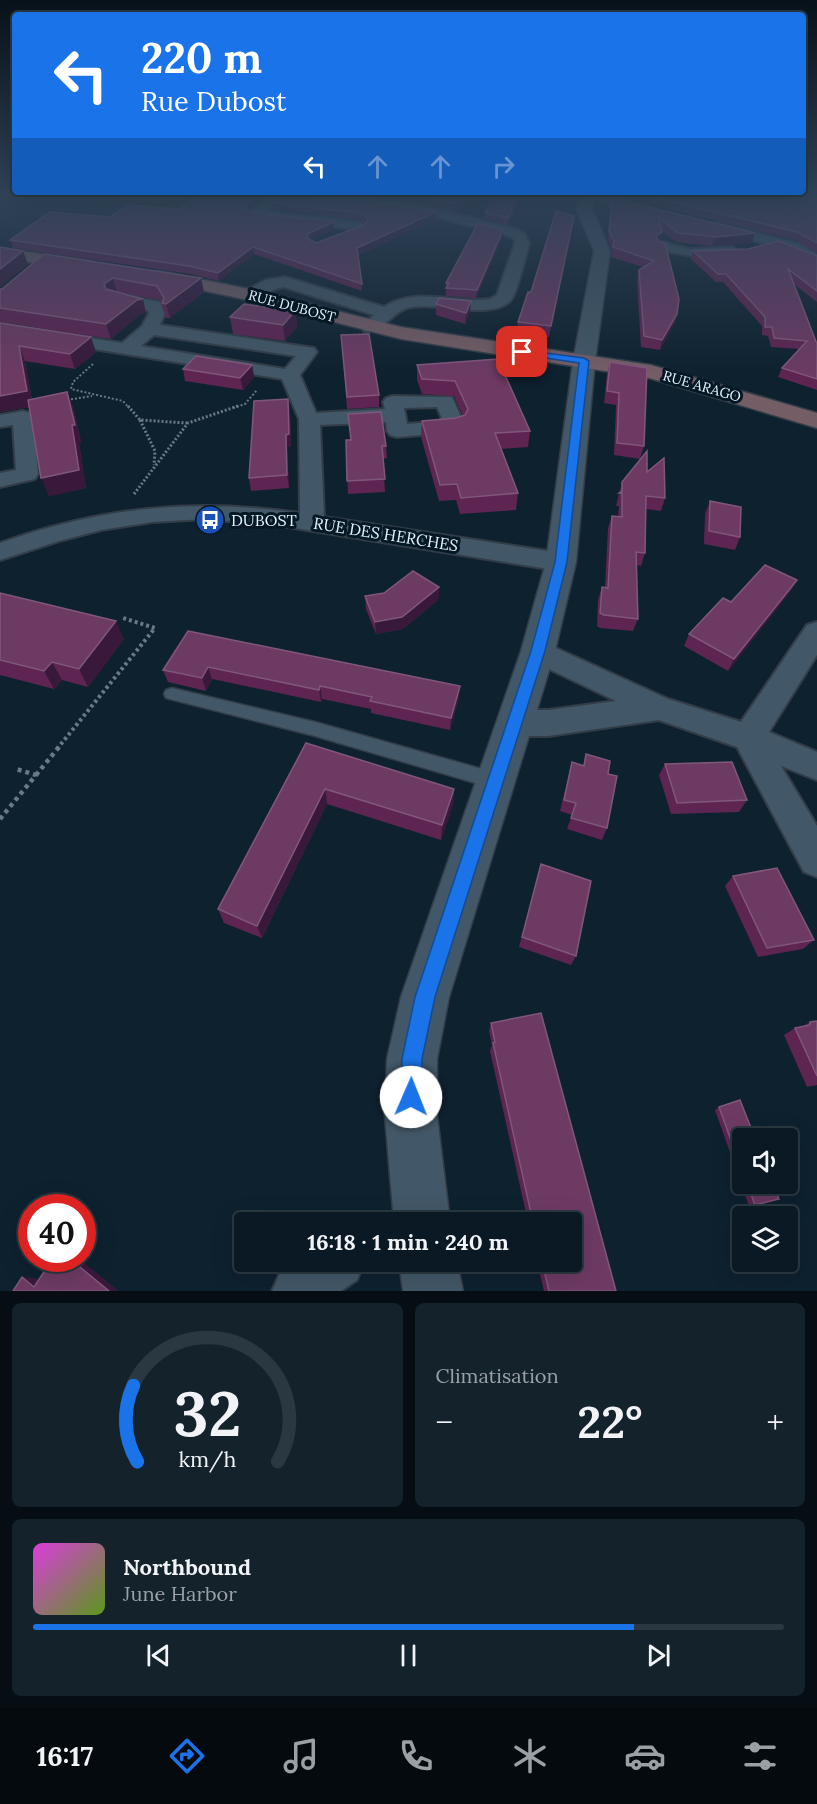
<!DOCTYPE html>
<html lang="fr">
<head>
<meta charset="utf-8">
<style>
	:root { --surface:#0a1923; --page:#13222b; --text:#f1f3f6; --muted:#99a0a6; --line:#2a3841; --accent:#1a73e8 }
	body { margin:0; font-family:Lora,serif; background:var(--page); color:var(--text); height:100vh; display:flex; flex-direction:column; font-size:22px; white-space:nowrap }
	* { box-sizing:border-box; margin:0 }
	p { font-size:20px; color:var(--muted) }
	.icon { flex:none; width:33px; height:33px; fill:none; stroke:currentColor; stroke-width:2; stroke-linecap:round; stroke-linejoin:round }
	.map { position:relative; height:1291px; overflow:hidden }
	.side { display:flex; flex-direction:column; gap:12px; padding:12px; background:#060e13; flex:1 }
	.side>* { flex:none }
	.hud { position:absolute; left:12px; top:12px; width:794px; height:183px; border-radius:6px; box-shadow:0 6px 24px #0002,0 0 0 2px var(--line); background:#1a73e8; color:#fff; overflow:hidden }
	.fabs { position:absolute; left:732px; top:1128px; display:grid; gap:12px }
	.fabs a { display:grid; place-items:center; width:66px; height:66px; border-radius:6px; background:var(--surface); box-shadow:0 6px 24px #0002,0 0 0 2px var(--line); font-size:30px }
	.speed { position:absolute; left:18px; top:1194px; display:flex; gap:12px; font-size:30px; font-weight:700; text-align:center }
	.speed>* { display:grid; place-content:center; width:78px; height:78px; border-radius:50%; background:var(--surface); box-shadow:0 6px 24px #0002,0 0 0 2px var(--line); line-height:1 }
	.speed .limit { border:9px solid #d22; background:#fff; color:#111 }
	.pin { position:absolute; display:grid; place-items:center; width:51px; height:51px; color:#fff; margin:-26px; border-radius:12px; box-shadow:0 3px 9px #0006 }
	.me { position:absolute; width:66px; margin:-33px; rotate:1deg; stroke-linejoin:round; filter:drop-shadow(0 0 4px #0008) }
	.turn { display:flex; align-items:center; gap:21px; height:126px; padding:0 30px; font-size:27px }
	.turn .icon { width:78px; height:78px; stroke-width:2.5 }
	.turn b { display:block; font-size:42px; line-height:51px }
	.lanes { display:flex; align-items:center; height:57px; padding:0 30px; background:#0003; justify-content:center; gap:30px; direction:ltr }
	.lanes .off { opacity:.35 }
	.big { font-size:45px; font-weight:800; line-height:1.1 }
	.side .widget { flex:1; display:flex; flex-direction:column; justify-content:center; gap:9px; min-width:0; padding:0 21px; border-radius:9px; background:var(--page) }
	.side .dial { align-items:center; gap:0 }
	.dial svg { height:156px; overflow:visible; fill:none; stroke:var(--line); stroke-width:7; stroke-linecap:round; text-anchor:middle }
	.dial text { fill:var(--text); stroke:none }
	.song { display:flex; align-items:center; gap:18px }
	.cover { width:72px; height:72px; border-radius:9px; background:linear-gradient(135deg,hsl(300 70% 55%),hsl(90 70% 35%)) }
	.played { height:6px; border-radius:3px; background:linear-gradient(90deg,var(--accent) 80%,var(--line) 80%) }
	.keys { display:flex; justify-content:space-around; direction:ltr }
	.heat { display:flex; justify-content:space-between; align-items:center; font-size:33px; direction:ltr }
	.side .tiles { flex:1; display:grid; gap:12px; grid-template-columns:1fr 1fr }
	.widget:last-child { grid-column:span 2 }
	.trip { position:absolute; left:234px; top:1212px; width:348px; height:60px; border-radius:6px; background:var(--surface); box-shadow:0 6px 24px #0002,0 0 0 2px var(--line); font-weight:800; line-height:60px; text-align:center }
	.tabs { display:flex; height:96px; justify-content:space-around; align-items:center; background:#040a0e; color:var(--muted) }
	.tabs .icon { width:42px; height:42px }
	.tabs .current { color:var(--accent) }
	.tabs b { font-size:27px; color:var(--text) }
	.map>svg:first-child { display:block }
	.green { fill:#2e3c08 }
	.lines { fill:none; stroke-linecap:round; stroke-linejoin:round }
	.service-casing { stroke:#323d48; stroke-width:3 }
	.minor-casing { stroke:#323d48; stroke-width:4 }
	.tertiary-casing { stroke:#323d48; stroke-width:3 }
	.secondary-casing { stroke:#323d48; stroke-width:3 }
	.path-far4 { stroke:#697985; stroke-width:1.5; stroke-dasharray:1.5 1.5; stroke-linecap:butt }
	.path-far3 { stroke:#697985; stroke-width:2; stroke-dasharray:2 2; stroke-linecap:butt }
	.path-far2 { stroke:#697985; stroke-width:3; stroke-dasharray:2 2; stroke-linecap:butt }
	.path-far1 { stroke:#697985; stroke-width:4; stroke-dasharray:3 3; stroke-linecap:butt }
	.path { stroke:#697985; stroke-width:4.5; stroke-dasharray:4 4; stroke-linecap:butt }
	.service { fill:#425767; fill-rule:evenodd }
	.minor { fill:#425767; fill-rule:evenodd }
	.tertiary { fill:#425767; fill-rule:evenodd }
	.secondary { fill:#745d65; fill-rule:evenodd }
	.wall { fill:#5e2452 }
	.shaded-wall { fill:#38193c }
	.building { fill:#6d3a64; stroke:#80577c; stroke-width:1.5 }
	.route { fill:#1a73e8; stroke:#114b97; stroke-width:1.5 }
	.labels { text-anchor:middle; stroke-width:6; stroke-linejoin:round; paint-order:stroke }
	.far-street-label { font-size:14px; fill:#e5f2fb; stroke:#051825 }
	.poi-label { font-size:16px; fill:#e5f2fb; stroke:#051825; text-anchor:start }
	.street-label { font-size:16px; fill:#e5f2fb; stroke:#051825 }
</style>
</head>
<body>
<div class="map">
<svg width="817" height="1291" viewBox="0 0 817 1291">
	<rect width="100%" height="100%" fill="#0e212f"/>
	<path class="green" d="M39,194H191L173,210L110,202L114,198Z"/>
	<g class="lines">
		<g class="service-casing">
			<path id="service" d="M172,688L315,722L496,773L502,776L505,781L502,786L496,789L315,736L166,698L164,694L166,690Z"/>
		</g>
		<g class="minor-casing">
			<path id="minor" d="M274,194H317L421,205L516,229L525,234L529,243C526,255 517,293 511,300C492,322 432,300 407,308C391,313 381,335 364,331L361,327L374,315L284,287C270,288 258,302 243,298L241,295L243,292L266,280L285,277L384,307C416,286 455,304 490,299L497,295L515,243L514,239L506,235L421,213L284,198L267,211L360,222L367,226L360,230L251,217L249,214L251,211Z
				M580,194H599L652,208L654,211L647,215L582,197Z
				M716,223L800,244L817,254V264L790,250L711,230L709,227Z
				M663,242L689,249L732,247L739,251C726,264 675,254 658,249L656,246Z
				M118,294L160,302L165,313L160,325L314,348L317,352L300,375L316,413L385,409L383,402L386,398L393,396L452,397L465,426L462,430L455,432L397,437L390,435L387,431L386,422L320,425L324,517L561,553L570,556L574,562L570,568L561,571L282,526L205,519L152,522L101,530L59,541L0,560V543C101,507 193,498 300,513L299,419L282,379L0,334V324L122,343L142,326L149,313L147,310L112,302L110,299ZM154,335L296,356L285,369L141,346ZM437,407L443,421L407,424L404,408Z
				M23,411L30,413L33,417L38,474L35,479L0,487V473L16,470L13,425L0,427V415Z
				M817,622V655L769,732L817,752V780L781,766L817,826V877L804,872L737,747L659,720L548,736H515L504,732L499,723L504,714L515,710H548L616,701L528,659L524,651L528,643L538,640L668,699L741,722L807,625Z
				M296,1262H364L357,1280L341,1291H272L280,1273Z"/>
		</g>
		<g class="tertiary-casing">
			<path id="tertiary" d="M583,194H602L596,198L592,208L610,251L595,361L576,562L555,651L449,997L437,1059V1116L450,1222H394L385,1116L387,1059L401,997L521,651L546,562L573,361L594,251L576,208Z
				M399,1262H457L463,1291H403Z"/>
		</g>
		<g class="secondary-casing">
			<path id="secondary" d="M0,248L84,260L90,261L93,265L90,269L84,270L0,258Z
				M159,271L249,289L401,327L651,365L817,413V428L649,378L401,339L248,300L153,280L150,276L153,272Z"/>
		</g>
		<path class="path-far4" d="M515,196L532,194"/>
		<path class="path-far3" d="M93,364L73,382L71,389L123,401L129,408
			M67,400L92,396
			M233,408L245,404L257,390"/>
		<path class="path-far2" d="M128,406L140,420L187,423
			M140,420L155,451L154,465
			M134,494L188,423L238,406"/>
		<path class="path-far1" d="M57,749L155,628L123,618"/>
		<path class="path" d="M36,775L59,747
			M0,819L36,775L16,769"/>
		<use href="#service" class="service"/>
		<use href="#minor" class="minor"/>
		<use href="#tertiary" class="tertiary"/>
		<use href="#secondary" class="secondary"/>
	</g>
	<path class="wall" d="M200,194H271L249,210V211L250,212L334,222V229L310,240L316,243L364,225L365,223L360,220L273,209L272,203L436,212V219L358,255L362,291L254,254L219,281L191,274L13,248L10,240L110,217L178,209Z
		M335,194H491L454,211L421,203Z
		M495,194H521L508,225L484,219L485,212Z
		M616,194H817V253L795,240L616,196Z
		M612,198L755,233L752,243L713,246L676,242L662,231L660,241L677,314L674,324L660,350L641,347L637,280L639,270L643,267L611,257L612,250L608,240Z
		M573,226L549,337L517,334L518,322L531,292Z
		M503,230V236L476,298L446,296V283Z
		M693,251L817,256V302L794,284L817,344V390L778,377L782,368L799,349L771,347L768,336L762,335V326L723,282H716L691,259Z
		M44,254L204,292L170,318H166L160,300L118,292L146,313L140,314L111,339L0,322V289H2Z
		M436,304L470,312L465,324L436,315Z
		M295,311L297,327L285,341L233,334L230,317Z
		M0,323L96,352L75,369L25,361L32,400L67,392L74,410L81,442L79,443L86,488L49,496L29,407L0,412Z
		M341,335L379,395V407L347,409Z
		M498,359L530,431L528,447L501,449L518,493L516,510L460,514L456,500L439,501L421,437L422,421L456,418L463,416L454,396L422,394L417,380V365Z
		M610,362L644,446L640,459L614,455L616,405L604,403L607,374Z
		M252,365L254,377L243,390L185,381L183,369Z
		M288,399L290,411L291,447H287L289,488L251,491L249,478Z
		M346,440L386,446L387,458L383,459L385,492L348,494Z
		M647,472L665,498L661,511L646,509L645,553L641,566L636,565L638,619L633,631L600,628L597,626L598,600L602,587H605L608,528L612,516H618L619,506H616L622,482Z
		M710,501L740,537L735,550L704,544L705,514Z
		M797,580L790,592L728,671L684,646L689,634Z
		M439,587L438,600L403,629L376,634L366,609L365,596Z
		M0,593L124,639L88,687L62,680L54,689L0,675Z
		M188,631L459,698L450,730L371,713V709L322,699L321,702L212,679L206,691L168,682L163,670Z
		M306,743L454,789L453,805L441,840L327,804L262,938L224,923L218,909Z
		M586,754L608,774L607,828L602,840L567,829L572,815L560,811L572,762L583,765Z
		M665,764L747,800L739,812L671,814L659,775Z
		M541,864L576,956L571,965L519,947Z
		M733,876L814,940L803,949L758,957L725,886Z
		M817,1021V1085L807,1087L784,1035L795,1028L803,1026L810,1022Z
		M491,1023L616,1291H544L537,1262H572V1222H528L490,1051L492,1045L489,1031Z
		M719,1107L742,1138V1184H773L779,1199L749,1206L715,1110Z"/>
	<path class="shaded-wall" d="M261,194H271L249,210L247,215L246,208L248,203Z
		M477,194H491L454,211V204Z
		M519,194H521L508,225V218Z
		M436,212V219L357,255V248Z
		M574,216L573,226L549,337L551,326Z
		M334,222V229L310,240L307,238L309,233Z
		M503,230V236L476,298L477,290Z
		M662,232L660,241L654,245L656,236Z
		M755,233L752,243L713,246L716,237Z
		M253,247L254,254L219,281L218,273Z
		M23,251L28,264L0,287V269Z
		M113,278L117,292L108,299L104,284Z
		M201,278L204,292L170,318L166,304Z
		M143,299L146,313L140,314L111,339L106,324L137,300Z
		M471,301L470,312L465,324L466,313Z
		M295,311L297,327L285,341L283,325Z
		M677,314L674,324L660,350L662,340Z
		M91,337L96,352L75,369L70,354Z
		M19,346L25,361L33,406L0,412V396Z
		M252,365L254,377L243,390L240,378Z
		M67,392L74,410L81,442L79,443L86,488L49,496L41,478Z
		M288,399L290,411L291,447H287L289,488L287,475L286,435Z
		M797,580L790,592L728,671L734,659Z
		M439,587L438,600L403,629L376,634L375,622Z
		M116,621L124,639L88,687L79,669Z
		M52,662L62,680L54,689L44,671Z
		M208,667L212,679L206,691L202,678Z
		M320,686L322,699L321,702L319,690Z
		M460,686L459,698L450,730L451,718Z
		M325,789L327,804L262,938L257,926Z
		M454,789L453,805L441,840L442,825Z
		M69,1258H78L119,1291H109Z
		M22,1277L35,1278L47,1287H34Z"/>
	<path class="building" d="M200,194H261L248,203L246,208L250,212L334,222L309,233L307,238L316,243L364,225L369,219L360,213L272,203L284,194L421,208L436,212L357,248L362,284L253,247L218,273L189,266L10,240L50,212L110,217L127,205L178,209Z
		M398,194H477L454,204L421,196Z
		M495,194H519L508,218L485,212Z
		M639,194H817V243L797,232Z
		M612,198L755,233L716,237L678,233L658,217L662,232L656,236L658,241L665,243L679,299L677,314L662,340L644,336L639,270L654,261L613,247L614,241L609,231Z
		M556,211L574,216L551,326L518,322L528,292H531Z
		M478,223L503,230L477,290L446,288L449,283H446Z
		M779,241L817,256V291L788,269L817,344V379L782,368L807,341L774,338L772,327H765V317L726,274H718L693,251L748,249Z
		M0,247L23,251L0,269Z
		M44,254L201,278L166,304L162,303L164,298L157,286L113,278L104,284L106,289L143,299L137,300L106,324L0,308V289H2Z
		M439,298L471,301L466,313L436,304Z
		M244,304L295,311L283,325L230,317Z
		M0,323L91,337L70,354L19,346L27,391L0,396Z
		M369,334L379,395L347,397L341,335Z
		M196,356L252,365L240,378L183,369Z
		M498,359L530,431L495,433L518,493L461,498L457,484L440,485L422,421L456,418L465,415L468,409L455,381L422,379L417,365Z
		M610,362L647,368L644,446L617,443L619,393L607,391Z
		M67,392L75,425H72L79,470L41,478L28,400Z
		M288,399L289,434L286,435L287,475L249,478L254,401Z
		M381,412L386,446H382L385,479L347,481L346,440H351L348,414Z
		M647,451V472L664,458L665,498L646,496L645,553L636,552L638,619L604,615L600,613L602,587L608,588L612,516L622,517V493H619L622,491V482Z
		M710,501L741,507L740,537L709,531Z
		M765,565L797,580L734,659L689,634L723,598L731,602Z
		M413,571L439,587L402,617L375,622L365,596L384,593Z
		M0,593L116,621L79,669L52,662L44,671L0,660Z
		M188,631L460,686L451,718L370,701L372,697L320,686L319,690L208,667L202,678L163,670Z
		M306,743L454,789L442,825L325,789L257,926L218,909Z
		M586,754L610,761L608,774L617,776L607,828L571,818L576,803L564,800L572,762L584,766Z
		M732,762L747,800L677,803L665,764Z
		M541,864L591,881L576,956L522,937Z
		M777,868L814,940L767,948L733,876Z
		M541,1013L616,1291H549L542,1262H572V1222H533L493,1043L495,1042L491,1023Z
		M817,1021V1076L795,1028L810,1025V1022Z
		M740,1100L755,1138H742V1171L719,1107Z
		M747,1184H773L779,1199L755,1205Z
		M53,1258H69L109,1291H13L22,1277L34,1287Z"/>
	<linearGradient id="sky" x2="0" y2="1"><stop stop-color="#08121a"/><stop offset="0.52" stop-color="#304358"/><stop offset="1" stop-color="#304358" stop-opacity="0"/></linearGradient>
	<rect width="817" height="374" fill="url(#sky)"/>
	<path class="route" d="M522,350L584,358L589,361L567,562L545,651L435,997L422,1059V1097L419,1105L411,1108L404,1105L401,1097L402,1059L415,997L531,651L555,562L579,363L519,354L517,352Z"/>
	<defs>
		<g id="bus-disc" transform="scale(1.5)"><circle r="9.5" fill="#1a4fb4" stroke="#051825"/><path d="M-5-6H5V4H4V6H2V4H-2V6H-4V4H-5ZM-3.5-4V0h7V-4ZM-3.5 1.2v1.5H-2V1.2ZM2 1.2v1.5H3.5V1.2Z" fill="#fff"/></g>
	</defs>
	<g fill-rule="evenodd">
		<use href="#bus-disc" x="210" y="520"/>
	</g>
	<g class="labels">
		<g class="far-street-label">
			<text transform="translate(292 306) rotate(15)" y="5">RUE DUBOST</text>
			<text transform="translate(702 386) rotate(16)" y="5">RUE ARAGO</text>
		</g>
		<g class="poi-label">
			<text x="231" y="526">DUBOST</text>
		</g>
		<g class="street-label">
			<text transform="translate(386 534) rotate(9)" y="6">RUE DES HERCHES</text>
		</g>
	</g>
</svg>
<div class="fabs">
<a><svg class="icon" aria-label="sound" viewBox="0 0 24 24"><path d="M4 9h4l5-4v14l-5-4H4zM17 9q2 3 0 6"/></svg></a>
<a><svg class="icon" aria-label="layers" viewBox="0 0 24 24"><path d="M12 4l9 5-9 5-9-5zM3 14l9 5 9-5"/></svg></a>
</div>
<div class="speed"><div class="limit">40</div></div>
<div class="pin" style="left:522px;top:352px;background:#d93025"><svg class="icon" aria-label="arrive" viewBox="0 0 24 24"><path d="M6 21V4h12l-3 4 3 4H6"/></svg></div>
<svg class="me" style="left:411px;top:1097px" viewBox="-20 -20 40 40"><circle r="19" fill="#fff"/><path d="M0-13L10 11 0 6-10 11z" fill="#1a73e8"/></svg>
<div class="trip">16:18 · 1 min · 240 m</div>
<div class="hud">
<div class="turn"><svg class="icon" aria-label="left" viewBox="0 0 24 24"><path d="M17 20v-9H6M10 6l-5 5 5 5"/></svg><div><b>220 m</b>Rue Dubost</div></div>
<div class="lanes"><svg class="icon" aria-label="left" viewBox="0 0 24 24"><path d="M17 20v-9H6M10 6l-5 5 5 5"/></svg><svg class="icon off" aria-label="ahead" viewBox="0 0 24 24"><path d="M12 20V5M6 11l6-6 6 6"/></svg><svg class="icon off" aria-label="ahead" viewBox="0 0 24 24"><path d="M12 20V5M6 11l6-6 6 6"/></svg><svg class="icon off" aria-label="right" viewBox="0 0 24 24"><path d="M7 20v-9h11M14 6l5 5-5 5"/></svg></div>
</div>
</div>
<section class="side">
<div class="tiles">
<div class="widget dial"><svg viewBox="0 0 100 80">
<path d="M14 69A42 42 0 1 1 86 69"/>
<path d="M14 69A42 42 0 0 1 12 30" stroke="#1a73e8"/>
<text x="50" y="56" font-size="32" font-weight="700">32</text>
<text x="50" y="72" font-size="11">km/h</text>
</svg></div>
<div class="widget"><p>Climatisation</p>
<div class="heat"><a>−</a><b class="big">22°</b><a>+</a></div>
</div>
<div class="widget">
<div class="song"><i class="cover"></i><div><b>Northbound</b><p>June Harbor</p></div></div>
<div class="played"></div>
<div class="keys"><svg class="icon" aria-label="previous" viewBox="0 0 24 24"><path d="M18 5L8 12l10 7zM5 5v14"/></svg><svg class="icon" aria-label="pause" viewBox="0 0 24 24"><path d="M8 5v14M16 5v14"/></svg><svg class="icon" aria-label="next" viewBox="0 0 24 24"><path d="M6 5l10 7-10 7zM19 5v14"/></svg></div>
</div>
</div>
</section>
<nav class="tabs">
<b>16:17</b>
<svg class="icon current" aria-label="directions" viewBox="0 0 24 24"><path d="M12 3l9 9-9 9-9-9zM9 14v-3h6M13 9l2 2-2 2"/></svg>
<svg class="icon" aria-label="music" viewBox="0 0 24 24"><path d="M9 18V5l10-2v13"/><circle cx="6" cy="18" r="3"/><circle cx="16" cy="16" r="3"/></svg>
<svg class="icon" aria-label="phone" viewBox="0 0 24 24"><path d="M5 4h4l2 5-3 2q2 4 5 5l2-3 5 2v4C11 20 4 13 5 4z"/></svg>
<svg class="icon" aria-label="climate" viewBox="0 0 24 24"><path d="M12 3v18M4 7l16 10M4 17L20 7"/></svg>
<svg class="icon" aria-label="car" viewBox="0 0 24 24"><path d="M5 17H2v-5l4-1 3-4h7l3 4 3 1v5h-3M9 17h6M6 11h13"/><circle cx="7" cy="17" r="2"/><circle cx="17" cy="17" r="2"/></svg>
<svg class="icon" aria-label="filters" viewBox="0 0 24 24"><path d="M4 7h16M4 17h16"/><circle cx="9" cy="7" r="2"/><circle cx="15" cy="17" r="2"/></svg>
</nav>
</body>
</html>
